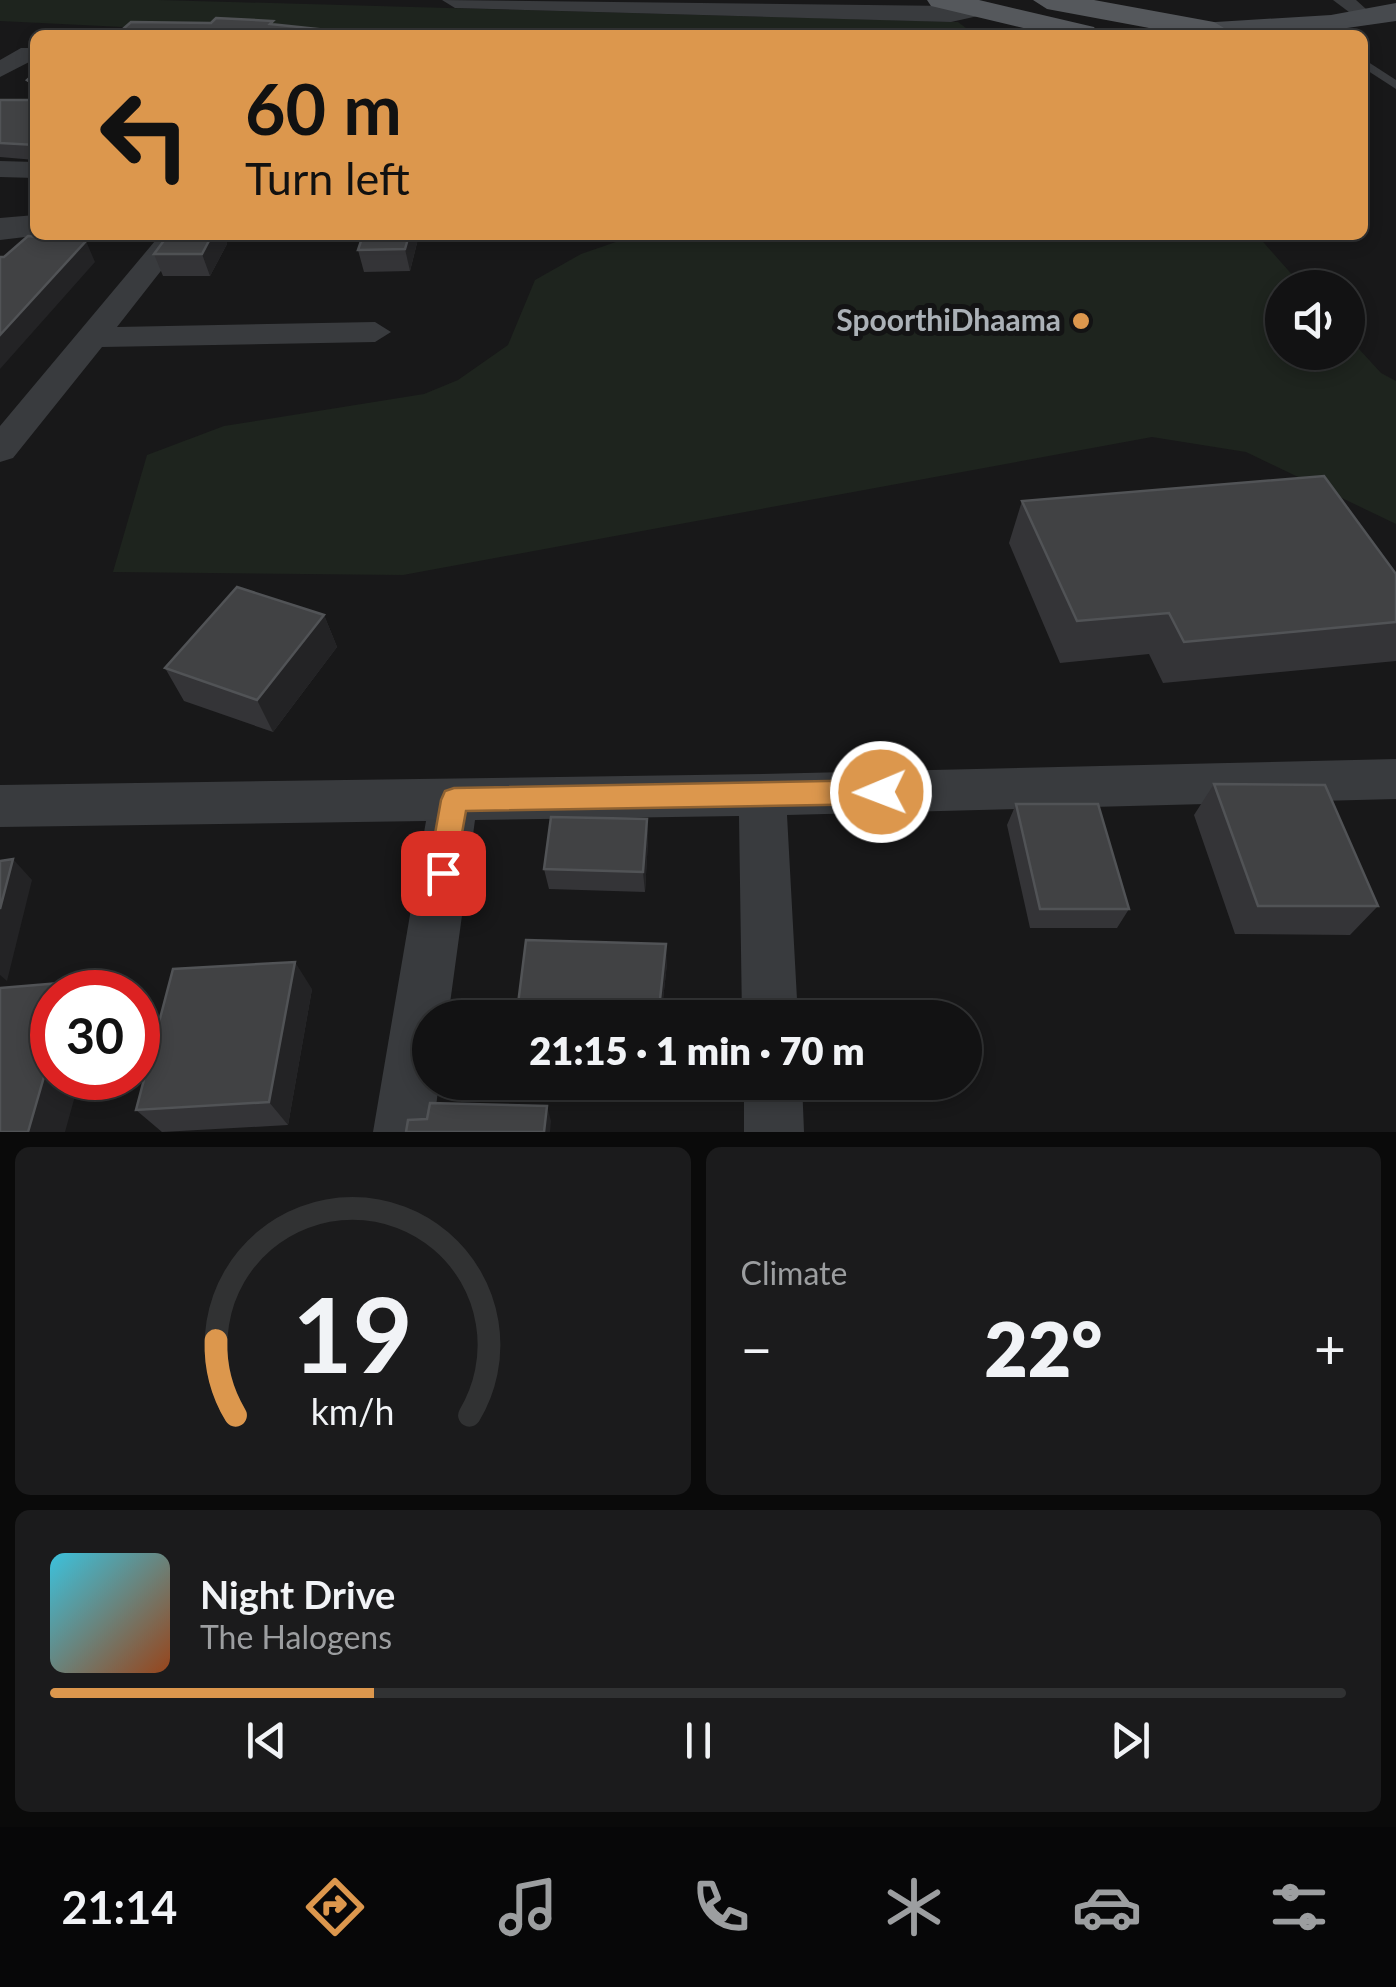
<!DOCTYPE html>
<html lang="en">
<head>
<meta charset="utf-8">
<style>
	:root { --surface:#121213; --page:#1b1b1c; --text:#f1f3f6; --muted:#9c9ea0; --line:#313233; --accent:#dc974d }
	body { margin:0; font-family:Lato,sans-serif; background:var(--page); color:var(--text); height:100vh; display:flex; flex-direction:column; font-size:38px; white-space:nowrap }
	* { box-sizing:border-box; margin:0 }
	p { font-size:32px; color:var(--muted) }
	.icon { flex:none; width:55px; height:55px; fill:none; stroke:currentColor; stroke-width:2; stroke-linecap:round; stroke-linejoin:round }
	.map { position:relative; height:1132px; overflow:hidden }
	.drawer { display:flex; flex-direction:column; gap:15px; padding:15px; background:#0a0a0a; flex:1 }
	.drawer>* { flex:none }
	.top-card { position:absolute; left:30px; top:30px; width:1338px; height:210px; border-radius:15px; box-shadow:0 5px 15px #0003,0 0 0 2px var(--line); background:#dc974d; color:#111; overflow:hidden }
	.fabs { position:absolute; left:1265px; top:270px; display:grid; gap:20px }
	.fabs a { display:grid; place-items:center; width:100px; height:100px; border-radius:50%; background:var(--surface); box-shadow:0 5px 15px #0003,0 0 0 2px var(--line); font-size:50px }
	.speed { position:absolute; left:30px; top:970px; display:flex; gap:20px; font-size:50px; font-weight:700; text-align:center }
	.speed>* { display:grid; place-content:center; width:130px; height:130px; border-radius:50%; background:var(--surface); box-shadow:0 5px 15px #0003,0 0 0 2px var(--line); line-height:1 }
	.speed .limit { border:15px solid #d22; background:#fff; color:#111 }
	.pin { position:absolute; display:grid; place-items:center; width:85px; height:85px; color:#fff; margin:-42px; border-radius:20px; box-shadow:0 5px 15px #0006 }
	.me { position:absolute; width:110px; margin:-55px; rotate:269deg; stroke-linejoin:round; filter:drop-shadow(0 0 8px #0008) }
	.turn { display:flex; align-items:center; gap:35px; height:210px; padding:0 50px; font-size:45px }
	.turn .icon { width:130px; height:130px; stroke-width:2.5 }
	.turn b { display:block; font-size:70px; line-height:85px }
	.big { font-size:75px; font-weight:800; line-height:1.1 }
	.drawer .widget { flex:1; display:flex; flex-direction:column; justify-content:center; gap:15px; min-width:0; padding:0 35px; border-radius:15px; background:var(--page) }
	.drawer .dial { align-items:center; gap:0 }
	.dial svg { height:260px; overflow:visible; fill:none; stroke:var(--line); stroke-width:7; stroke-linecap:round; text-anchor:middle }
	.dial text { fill:var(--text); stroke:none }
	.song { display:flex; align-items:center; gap:30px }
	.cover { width:120px; height:120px; border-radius:15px; background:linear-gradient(135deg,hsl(190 70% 55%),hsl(20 70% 35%)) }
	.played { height:10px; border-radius:5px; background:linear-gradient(90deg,var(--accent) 25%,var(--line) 25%) }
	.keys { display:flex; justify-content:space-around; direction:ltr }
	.heat { display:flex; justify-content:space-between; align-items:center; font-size:55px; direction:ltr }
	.drawer .tiles { flex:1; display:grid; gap:15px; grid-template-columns:1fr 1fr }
	.widget:last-child { grid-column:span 2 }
	.trip { position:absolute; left:412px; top:1000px; width:570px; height:100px; border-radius:50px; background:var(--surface); box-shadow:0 5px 15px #0003,0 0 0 2px var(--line); font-weight:800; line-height:100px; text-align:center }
	.tabs { display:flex; height:160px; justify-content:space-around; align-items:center; background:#070708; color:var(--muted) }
	.tabs .icon { width:70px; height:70px }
	.tabs .selected { color:var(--accent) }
	.tabs b { font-size:45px; color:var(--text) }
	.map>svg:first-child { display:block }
	.green { fill:#1e241e }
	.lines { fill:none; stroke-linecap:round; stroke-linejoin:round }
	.service { fill:#393b3e; fill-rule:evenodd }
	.minor { fill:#393b3e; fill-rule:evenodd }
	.tertiary { fill:#393b3e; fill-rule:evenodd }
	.secondary { fill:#474a4e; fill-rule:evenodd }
	.primary { fill:#55585c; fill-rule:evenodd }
	.wall { fill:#343437 }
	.shaded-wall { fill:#232325 }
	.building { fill:#414244; stroke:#515356; stroke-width:2.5 }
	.route { fill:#dc974d; stroke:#8f6232; stroke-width:2.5 }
	.poi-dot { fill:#dc974d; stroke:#131314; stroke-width:4 }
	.labels { text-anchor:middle; stroke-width:10; stroke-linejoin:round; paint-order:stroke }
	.far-poi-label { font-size:30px; font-weight:bold; fill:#abb1b7; stroke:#131314; text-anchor:end }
</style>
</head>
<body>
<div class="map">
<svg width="1396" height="1132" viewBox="0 0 1396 1132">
	<rect width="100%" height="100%" fill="#181819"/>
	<path class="green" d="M0,0H159L958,22L974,34L404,31L399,35H289L0,21Z
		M636,235H1257L1303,287L1282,288V352H1348V337L1381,373L1396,381V524L1246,452L1152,437L403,575L113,572L147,455L224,426L424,394L458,380L508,345L535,280L581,254Z"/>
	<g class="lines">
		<path class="service" d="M1362,58L1396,80V89L1362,67Z"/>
		<path class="minor" d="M1333,0H1356L1376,18L1365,24Z
			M21,48H35V59L0,77V60Z
			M0,161L35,162V178L0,177Z
			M160,235H189L117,327L375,322L391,332L375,342L102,347L13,458L0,462V426Z
			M1396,759V799L787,815L798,1018H742L739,816L475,820L448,1018H430V1082H439L433,1132H373L426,821L0,827V785L762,774Z
			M744,1082H802L804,1132H744Z"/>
		<path class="tertiary" d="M442,0L951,6L978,0L991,8L987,14L951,22L455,8Z
			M35,215V235H42L0,240V218Z"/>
		<path class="secondary" d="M1396,3V21L1298,35H1136L1151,26L1331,15Z"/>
		<path class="primary" d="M927,0H979L1094,27L1098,33L1053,35L931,6Z
			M1033,0H1094L1214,22L1229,31L1226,35H1187L1047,9Z"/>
	</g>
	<path class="wall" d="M35,73V160L0,157V100H31L32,92L27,80Z
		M168,235H224L227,244L210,276H163L154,254Z
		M363,235H419L410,271L364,272L358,250Z
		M1022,501L1396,574V661L1163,683L1149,654L1060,663L1009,543Z
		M324,615L337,647L273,732L184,701L165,668Z
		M1214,784L1378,906L1350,935L1235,934L1194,815Z
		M1016,804L1129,909L1117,928H1030L1007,825Z
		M647,819L648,840L645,892L549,889L544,869Z
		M667,963L661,1018H519L517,1012Z
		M312,989L288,1125L162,1132L136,1110Z"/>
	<path class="shaded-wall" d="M212,235H224L227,244L210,276L202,254Z
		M409,235H419L410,271L405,249Z
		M86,241L95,262L0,369V335Z
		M324,615L337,647L273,732L257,700Z
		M647,819L648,840L645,892L643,872Z
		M13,859L32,880L7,981L0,975V909Z
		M666,944L667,963L661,1018H658Z
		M295,962L312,989L288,1125L269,1102Z
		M73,982L84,992H69Z
		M52,1049V1078H80L65,1132H28Z
		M547,1106L551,1121L550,1132H544Z"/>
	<path class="building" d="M216,18L273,21L270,24L337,31L334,35H116L131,22L211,23Z
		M35,73V145L0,143V100H31L33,84L27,80Z
		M168,235H212L202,254H154Z
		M363,235H409L405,249L358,250Z
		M28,236L86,241L0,335V257H4Z
		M1324,476L1396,574V622L1184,642L1169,613L1077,621L1022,501Z
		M237,587L324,615L257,700L165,668Z
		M1214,784L1325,785L1378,906H1258Z
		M1016,804H1098L1129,909H1040Z
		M551,817L647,819L643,872L544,869Z
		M13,859L0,909V861Z
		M526,940L666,944L658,1018H629L598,1014L517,1012Z
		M295,962L269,1102L136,1110L173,969Z
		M73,982L69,992H52V1049L28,1132H0V988Z
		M430,1103L547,1106L544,1132H406L408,1120L427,1119Z"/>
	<path class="route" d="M881,780L891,784L895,792L891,801L881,804L466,811L453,883L443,886L433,883L428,873L441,800L445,791L454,788Z"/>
	<circle class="poi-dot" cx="1081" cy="321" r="10"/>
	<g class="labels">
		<g class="far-poi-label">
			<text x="1061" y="331">SpoorthiDhaama</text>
		</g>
	</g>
</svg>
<div class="fabs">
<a><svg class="icon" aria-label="sound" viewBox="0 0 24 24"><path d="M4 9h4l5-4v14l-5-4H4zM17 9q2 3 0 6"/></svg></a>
</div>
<div class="speed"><div class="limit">30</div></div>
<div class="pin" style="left:443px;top:873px;background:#d93025"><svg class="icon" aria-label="arrive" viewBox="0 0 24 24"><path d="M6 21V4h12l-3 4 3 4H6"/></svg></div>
<svg class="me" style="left:881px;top:792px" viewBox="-20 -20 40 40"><circle r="17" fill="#dc974d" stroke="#fff" stroke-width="3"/><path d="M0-11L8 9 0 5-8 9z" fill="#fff"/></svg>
<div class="trip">21:15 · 1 min · 70 m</div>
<div class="top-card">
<div class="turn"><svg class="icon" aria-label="left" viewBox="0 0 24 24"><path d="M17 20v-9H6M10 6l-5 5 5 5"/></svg><div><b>60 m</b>Turn left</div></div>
</div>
</div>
<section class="drawer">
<div class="tiles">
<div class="widget dial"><svg viewBox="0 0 100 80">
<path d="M14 69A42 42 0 1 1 86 69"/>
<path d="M14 69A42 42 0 0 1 8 46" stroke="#dc974d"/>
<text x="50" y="56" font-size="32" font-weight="700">19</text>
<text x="50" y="72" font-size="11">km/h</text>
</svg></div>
<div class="widget"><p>Climate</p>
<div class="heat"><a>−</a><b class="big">22°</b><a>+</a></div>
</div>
<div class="widget">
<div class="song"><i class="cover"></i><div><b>Night Drive</b><p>The Halogens</p></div></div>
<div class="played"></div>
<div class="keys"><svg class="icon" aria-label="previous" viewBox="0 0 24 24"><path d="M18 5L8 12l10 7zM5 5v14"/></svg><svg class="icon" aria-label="pause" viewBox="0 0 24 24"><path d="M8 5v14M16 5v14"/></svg><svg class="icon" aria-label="next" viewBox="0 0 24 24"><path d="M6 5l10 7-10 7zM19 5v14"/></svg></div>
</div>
</div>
</section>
<nav class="tabs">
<b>21:14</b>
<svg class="icon selected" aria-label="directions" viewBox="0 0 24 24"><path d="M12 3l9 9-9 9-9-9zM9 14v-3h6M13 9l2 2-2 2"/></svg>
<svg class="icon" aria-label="music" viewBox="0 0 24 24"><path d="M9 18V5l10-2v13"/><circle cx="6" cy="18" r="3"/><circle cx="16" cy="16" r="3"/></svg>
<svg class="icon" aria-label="phone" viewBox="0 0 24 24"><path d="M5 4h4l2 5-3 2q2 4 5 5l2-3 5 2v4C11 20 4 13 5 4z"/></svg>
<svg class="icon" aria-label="climate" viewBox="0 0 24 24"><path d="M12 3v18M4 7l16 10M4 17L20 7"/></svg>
<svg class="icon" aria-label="car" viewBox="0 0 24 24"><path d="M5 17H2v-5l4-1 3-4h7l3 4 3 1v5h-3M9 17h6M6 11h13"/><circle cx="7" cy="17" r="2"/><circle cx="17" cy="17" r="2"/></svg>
<svg class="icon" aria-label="filters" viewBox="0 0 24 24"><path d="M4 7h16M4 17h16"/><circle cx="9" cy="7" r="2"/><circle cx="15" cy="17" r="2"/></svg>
</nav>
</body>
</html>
